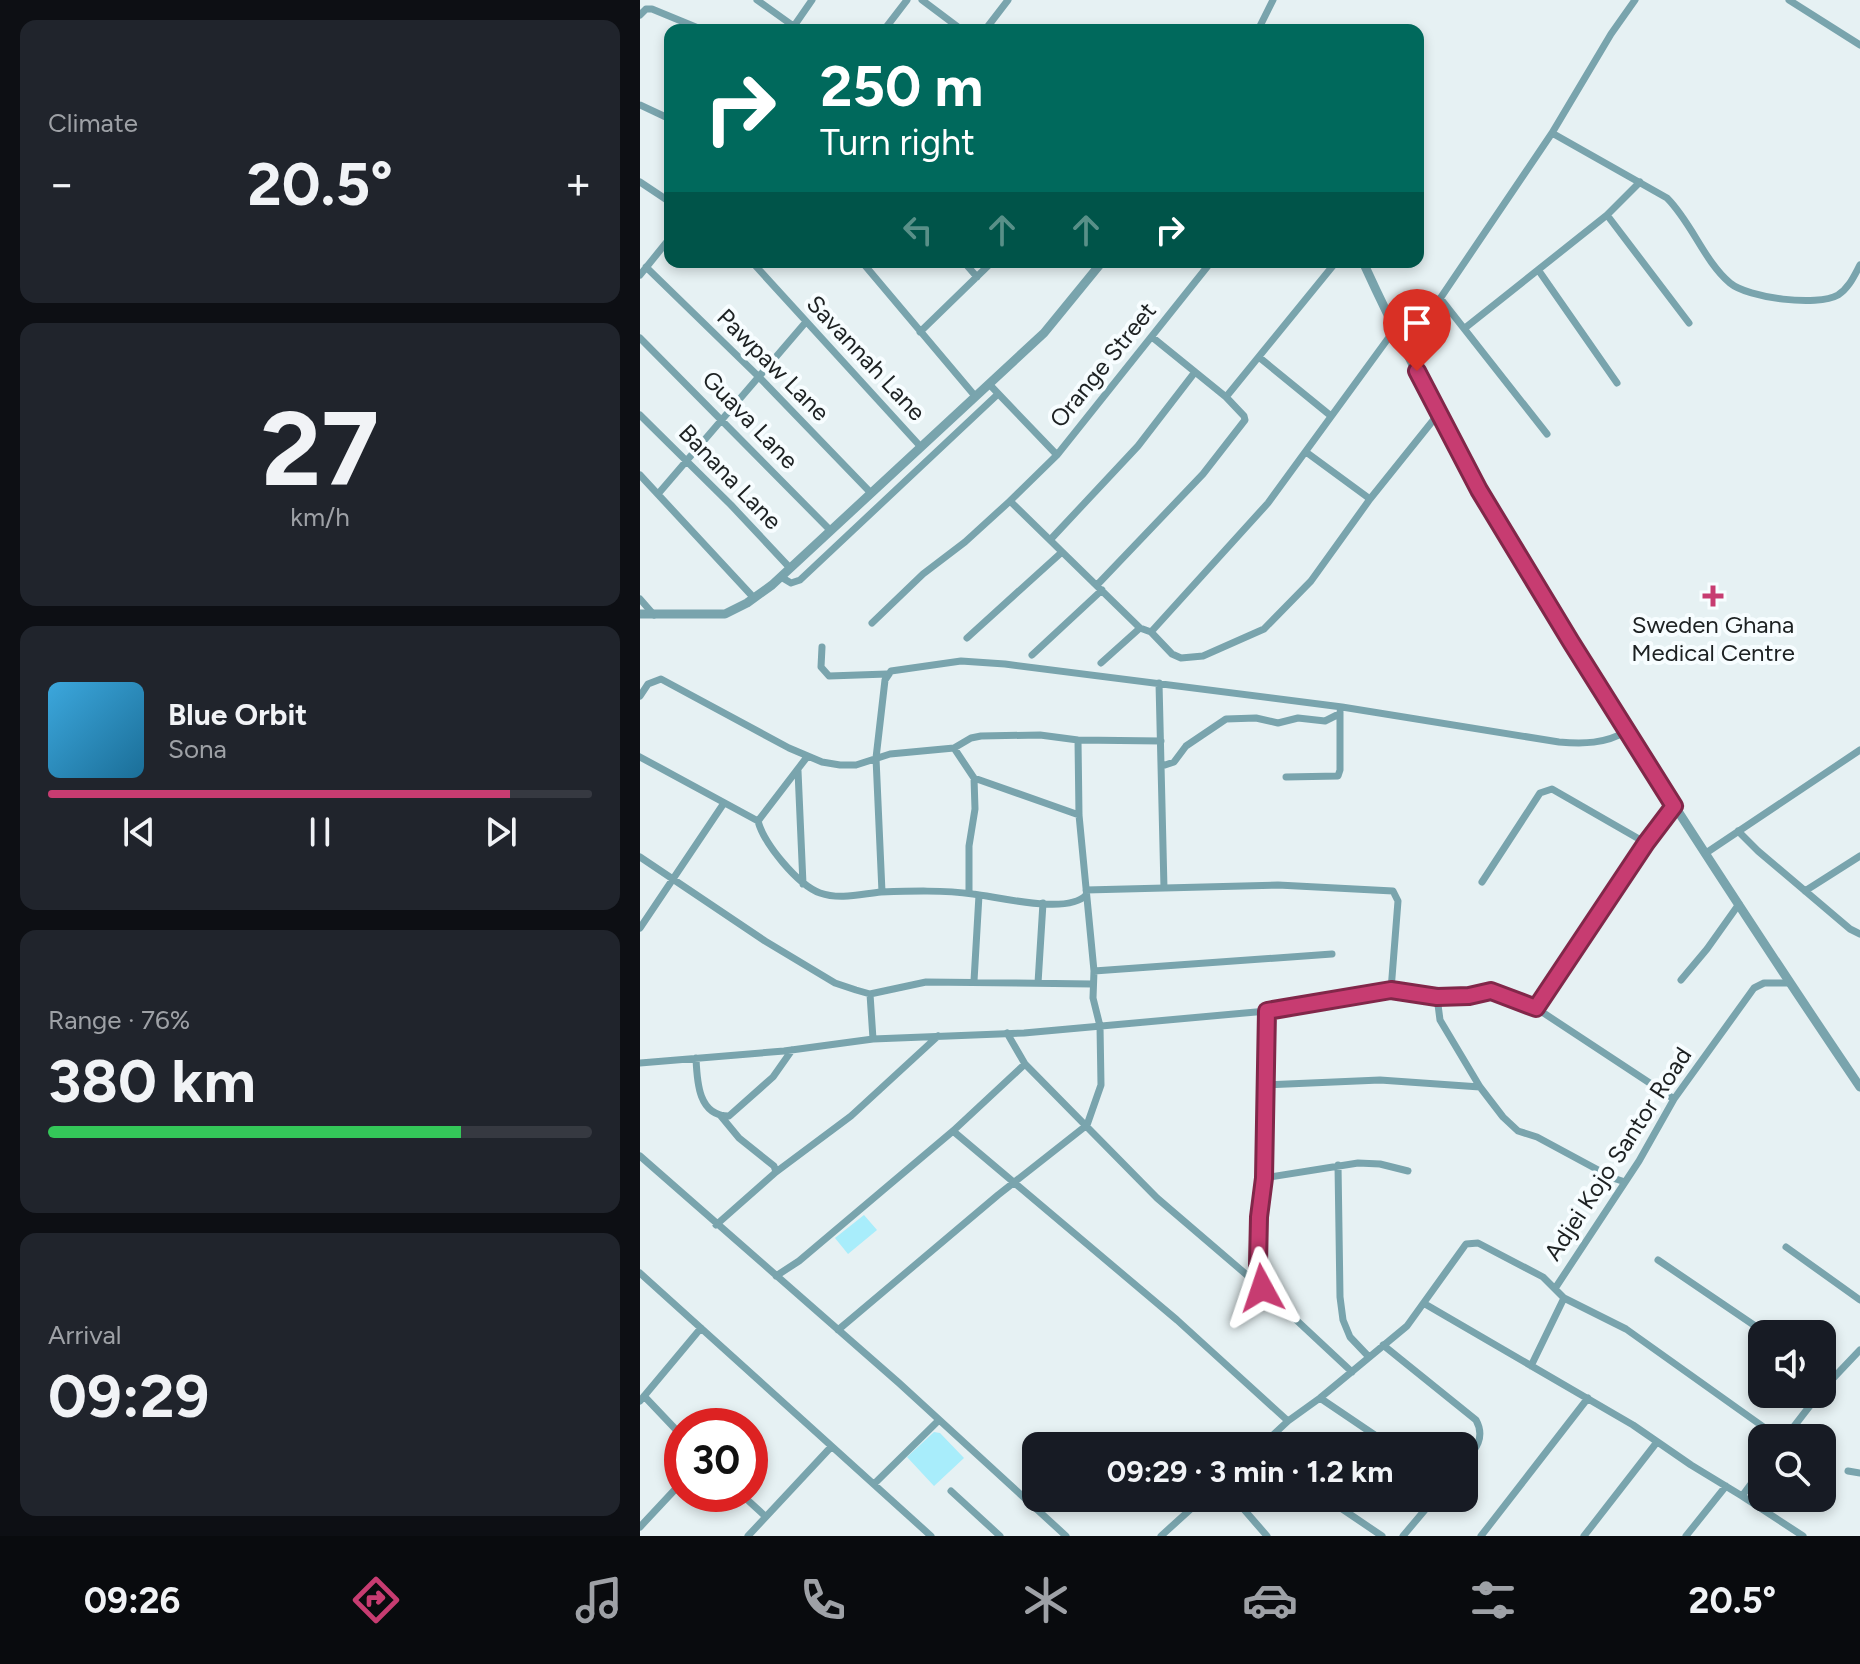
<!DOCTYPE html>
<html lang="en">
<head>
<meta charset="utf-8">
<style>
	:root { --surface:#171b24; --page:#20242c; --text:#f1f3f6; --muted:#9ea1a6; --line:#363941; --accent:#c73c71 }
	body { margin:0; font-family:Figtree,sans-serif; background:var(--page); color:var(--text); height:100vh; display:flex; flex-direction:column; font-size:30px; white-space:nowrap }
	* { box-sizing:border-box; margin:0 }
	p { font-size:26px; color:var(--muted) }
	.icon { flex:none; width:44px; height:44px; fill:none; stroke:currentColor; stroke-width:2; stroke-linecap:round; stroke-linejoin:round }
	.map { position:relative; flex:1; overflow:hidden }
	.details { display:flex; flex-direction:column; gap:20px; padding:20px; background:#0d0f14; width:640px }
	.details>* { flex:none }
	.guide { position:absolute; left:24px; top:24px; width:760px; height:244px; border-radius:16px; box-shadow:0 4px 12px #0003; background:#00695c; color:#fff; overflow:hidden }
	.fabs { position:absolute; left:1108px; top:1320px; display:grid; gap:16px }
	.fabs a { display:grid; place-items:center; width:88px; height:88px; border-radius:16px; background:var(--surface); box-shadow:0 4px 12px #0003; font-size:40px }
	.speed { position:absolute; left:24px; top:1408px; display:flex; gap:16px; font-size:40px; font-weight:700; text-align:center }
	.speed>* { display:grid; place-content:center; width:104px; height:104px; border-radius:50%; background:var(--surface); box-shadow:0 4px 12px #0003; line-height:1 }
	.speed .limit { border:12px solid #d22; background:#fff; color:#111 }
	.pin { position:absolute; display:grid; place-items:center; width:68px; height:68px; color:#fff; margin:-82px -34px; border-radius:50% 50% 50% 0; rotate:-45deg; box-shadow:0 0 8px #0007 }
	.pin .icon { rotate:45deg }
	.me { position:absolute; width:88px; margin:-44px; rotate:355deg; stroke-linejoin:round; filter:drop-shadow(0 0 6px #0008) }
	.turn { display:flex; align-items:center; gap:28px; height:168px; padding:0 24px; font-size:36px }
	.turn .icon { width:104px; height:104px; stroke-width:2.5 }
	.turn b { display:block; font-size:56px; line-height:68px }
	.lanes { display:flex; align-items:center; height:76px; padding:0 24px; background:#0003; justify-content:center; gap:40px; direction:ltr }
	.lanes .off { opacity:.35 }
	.big { font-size:60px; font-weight:700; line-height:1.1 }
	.details .widget { flex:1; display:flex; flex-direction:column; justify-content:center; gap:12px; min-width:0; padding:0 28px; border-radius:16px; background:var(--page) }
	.details .dial { align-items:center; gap:0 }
	.dial b { font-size:104px; line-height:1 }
	.song { display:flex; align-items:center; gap:24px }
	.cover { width:96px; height:96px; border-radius:12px; background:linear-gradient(135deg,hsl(200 70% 55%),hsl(200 70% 35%)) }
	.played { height:8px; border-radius:4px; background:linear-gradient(90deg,var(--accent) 85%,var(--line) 85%) }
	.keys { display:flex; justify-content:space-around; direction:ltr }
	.heat { display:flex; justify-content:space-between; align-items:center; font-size:44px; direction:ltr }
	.charge { height:12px; border-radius:6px; background:linear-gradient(90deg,#34c759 76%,var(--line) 0) }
	.trip { position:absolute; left:382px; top:1432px; width:456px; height:80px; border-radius:16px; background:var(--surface); box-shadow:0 4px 12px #0003; font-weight:700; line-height:80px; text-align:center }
	.tabs { display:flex; height:128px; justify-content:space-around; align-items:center; background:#090b0e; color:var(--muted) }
	.tabs .icon { width:56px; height:56px }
	.tabs .selected { color:var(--accent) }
	.tabs b { font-size:36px; color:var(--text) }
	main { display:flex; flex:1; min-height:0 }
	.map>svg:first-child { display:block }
	.green { fill:#a8edfb }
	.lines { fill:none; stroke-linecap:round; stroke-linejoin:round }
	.minor { stroke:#79a4ad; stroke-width:7 }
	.tertiary { stroke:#79a4ad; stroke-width:9 }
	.route-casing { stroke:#812749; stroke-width:20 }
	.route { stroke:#c73c71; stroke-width:14 }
	.poi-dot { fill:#c73c71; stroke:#f7fdff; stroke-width:3 }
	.labels { text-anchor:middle; stroke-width:8; stroke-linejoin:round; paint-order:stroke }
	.street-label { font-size:24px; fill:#1d2122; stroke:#f7fdff }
	.poi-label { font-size:24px; fill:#1d2122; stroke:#f7fdff }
</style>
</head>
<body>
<main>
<section class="details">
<div class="widget"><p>Climate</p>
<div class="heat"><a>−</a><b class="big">20.5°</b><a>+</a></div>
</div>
<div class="widget dial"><b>27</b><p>km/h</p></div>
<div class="widget">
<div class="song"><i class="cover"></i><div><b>Blue Orbit</b><p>Sona</p></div></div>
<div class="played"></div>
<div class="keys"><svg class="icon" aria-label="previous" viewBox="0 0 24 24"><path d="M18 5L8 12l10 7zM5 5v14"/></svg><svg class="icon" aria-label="pause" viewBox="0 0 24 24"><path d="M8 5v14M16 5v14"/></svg><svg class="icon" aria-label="next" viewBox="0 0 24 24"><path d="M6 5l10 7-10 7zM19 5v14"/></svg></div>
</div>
<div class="widget"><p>Range · 76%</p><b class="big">380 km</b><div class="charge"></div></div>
<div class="widget"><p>Arrival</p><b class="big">09:29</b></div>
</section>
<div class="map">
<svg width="1220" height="1536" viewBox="0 0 1220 1536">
	<rect width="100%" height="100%" fill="#e6f1f3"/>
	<path class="green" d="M224,1215L237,1230L208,1254L195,1238Z
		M294,1432L300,1433L324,1458L294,1486L267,1457Z"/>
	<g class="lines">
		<path class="minor" d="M117,0L159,30
			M282,0L322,30
			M1149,0L1220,45
			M0,15L6,9H12L63,30
			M154,26L172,0
			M244,30L267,0
			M345,30L368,0
			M618,30L633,0
			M0,105L30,119
			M912,133L1027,198C1052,223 1064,261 1090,283C1108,298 1177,307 1198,295C1209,288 1214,276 1220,265
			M0,182L30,202
			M967,215L1049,323
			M112,262L280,446
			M222,262L335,396
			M324,262L337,277
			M6,267L119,377L230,492
			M899,271L977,383
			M0,275L30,238
			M800,298L907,434
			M825,328L967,215L1000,182
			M280,332L352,262
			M512,337L586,397
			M0,338L190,530
			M766,349L912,133L971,34L995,0
			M620,358L691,416
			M349,384L417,455
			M0,415L91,505L150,568
			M666,452L730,499
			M0,475L114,598
			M18,494L165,323
			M370,501L500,628L511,632L628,503L755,329
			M410,540L498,446L555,372
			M141,577L151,583L160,580L358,394
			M457,585L563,474L605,420L604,416L586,397L696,262
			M0,599L14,615
			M232,623L283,574L325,542L370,501L417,455L571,262
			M511,632L532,654L541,658L563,656L624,629L671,581L730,499L799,413
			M327,638L422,552
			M182,647L181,667L189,676L247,674
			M392,655L462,590
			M461,663L500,628
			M519,683L524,888
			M0,696L8,684L21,679L149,748L182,762L200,765H216L250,754L314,748L331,738L341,736L400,735L438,740L521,741
			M314,748L334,778L335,809L329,846V893
			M0,757L118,821C124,844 158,885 180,893C200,900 221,894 241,892C271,891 304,890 333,894C359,897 428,915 446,895
			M522,766L534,762L546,746L586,719L616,718L638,723L658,718L685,721L699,714
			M158,771L163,884
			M646,777L698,776L700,770V712
			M334,778L439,815
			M118,821L167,757
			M1098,831L1118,851L1210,929L1220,934
			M1066,853L1220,750
			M0,857L125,941L195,983L216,990L230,994L286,982L452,984
			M842,882L900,793L912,789L1006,843
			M446,890L638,885L753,891L758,901L751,990
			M1165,891L1220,856
			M242,892L236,758L245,680L251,671L321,661L365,664L702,707L919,742C943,744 965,744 987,731
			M0,928L84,803
			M454,971L692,954
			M1041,980L1067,949L1099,904
			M334,981L339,895
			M398,983L403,903
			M230,994L233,1039
			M797,997L800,1020L840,1087L863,1117L878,1131L897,1137L973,1178L985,1182
			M896,1008L1006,843L1034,806
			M367,1033L385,1064L517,1198L622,1288L712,1372
			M56,1058C57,1081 58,1116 89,1116L133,1077L152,1050
			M0,1063L144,1051L233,1039L384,1033L627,1011L751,990L797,997L829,996L851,991L896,1008L1034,1099
			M625,1085L740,1080L840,1087
			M80,1115L99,1138L134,1166L136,1172
			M313,1131L537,1320L648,1421
			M0,1156L259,1383L426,1536
			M698,1165L700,1297L703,1320L710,1337L729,1357
			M624,1178L718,1163L740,1164L768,1171
			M76,1225L136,1172L211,1116L298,1036
			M1146,1247L1220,1300
			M1018,1260L1127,1334
			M0,1273L291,1536
			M136,1276L159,1261L313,1131L385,1064
			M916,1287L999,1161L1034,1099L1114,988L1124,983H1149
			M622,1288L618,1264L619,1217L624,1178L627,1011
			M785,1304L993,1425L1051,1465L1102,1496
			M198,1330L358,1195L447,1125L461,1085L460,1026L453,998L454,971L439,815L438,740
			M743,1345L836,1420C846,1438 835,1450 824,1463
			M891,1366L924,1298
			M1182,1390L1220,1350
			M4,1396L42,1436
			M680,1398L751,1446
			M0,1401L61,1328
			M1145,1438L1179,1394
			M621,1446L648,1421L680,1398L767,1326L826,1244L838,1243L903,1277L924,1298L986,1329L1139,1438
			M1122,1469L1102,1496L1163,1536
			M1208,1471L1220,1473
			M234,1484L298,1421
			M311,1491L360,1536
			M101,1494L125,1516
			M594,1498L627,1536
			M686,1498L742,1536
			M0,1527L42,1482
			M108,1536L191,1447
			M521,1536L563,1498
			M763,1536L795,1498
			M841,1536L948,1398
			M944,1536L1017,1442
			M1046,1536L1086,1486"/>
		<path class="tertiary" d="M723,262C796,422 887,573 981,722C1059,845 1138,966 1220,1087
			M0,614H85L107,603L132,585L404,333L462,262"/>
	</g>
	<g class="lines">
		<g class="route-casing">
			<path id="route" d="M622,1288L618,1264L619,1217L624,1178L627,1011L751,990L797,997L829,996L851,991L896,1008L1006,843L1034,806L931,642L839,490L777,371"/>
		</g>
		<use href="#route" class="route"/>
	</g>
	<path class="poi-dot" d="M1069 584h8v8h8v8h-8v8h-8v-8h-8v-8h8z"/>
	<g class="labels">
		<g class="street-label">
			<text transform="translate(226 358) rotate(47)" y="8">Savannah Lane</text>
			<text transform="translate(133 365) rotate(45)" y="8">Pawpaw Lane</text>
			<text transform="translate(463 365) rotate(-51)" y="8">Orange Street</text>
			<text transform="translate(110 420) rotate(46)" y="8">Guava Lane</text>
			<text transform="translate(90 477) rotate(46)" y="8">Banana Lane</text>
			<text transform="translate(978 1154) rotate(-57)" y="8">Adjei Kojo Santor Road</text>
		</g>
		<g class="poi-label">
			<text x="1073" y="633">Sweden Ghana<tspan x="1073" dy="28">Medical Centre</tspan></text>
		</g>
	</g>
</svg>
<div class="fabs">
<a><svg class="icon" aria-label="sound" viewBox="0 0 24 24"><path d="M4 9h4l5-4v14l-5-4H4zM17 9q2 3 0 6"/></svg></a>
<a><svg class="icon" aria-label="search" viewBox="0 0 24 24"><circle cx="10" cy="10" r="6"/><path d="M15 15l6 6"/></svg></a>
</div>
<div class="speed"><div class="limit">30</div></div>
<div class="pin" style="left:777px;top:371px;background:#d93025"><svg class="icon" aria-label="arrive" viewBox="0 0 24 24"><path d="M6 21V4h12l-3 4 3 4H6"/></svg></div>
<svg class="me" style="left:622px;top:1288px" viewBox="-20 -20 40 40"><path d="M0-17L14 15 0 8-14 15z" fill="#c73c71" stroke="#fff" stroke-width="4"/></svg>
<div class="trip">09:29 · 3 min · 1.2 km</div>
<div class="guide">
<div class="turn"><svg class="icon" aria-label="right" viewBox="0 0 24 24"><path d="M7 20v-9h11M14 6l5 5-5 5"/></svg><div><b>250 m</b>Turn right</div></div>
<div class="lanes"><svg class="icon off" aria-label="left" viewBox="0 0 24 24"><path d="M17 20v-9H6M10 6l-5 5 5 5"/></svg><svg class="icon off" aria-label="ahead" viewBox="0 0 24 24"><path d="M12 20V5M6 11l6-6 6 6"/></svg><svg class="icon off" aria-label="ahead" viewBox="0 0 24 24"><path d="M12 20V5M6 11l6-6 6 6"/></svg><svg class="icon" aria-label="right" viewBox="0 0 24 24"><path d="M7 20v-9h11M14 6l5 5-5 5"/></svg></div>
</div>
</div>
</main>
<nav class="tabs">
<b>09:26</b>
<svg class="icon selected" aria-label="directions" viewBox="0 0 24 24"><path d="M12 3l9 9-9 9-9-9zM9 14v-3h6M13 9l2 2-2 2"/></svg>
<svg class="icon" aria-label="music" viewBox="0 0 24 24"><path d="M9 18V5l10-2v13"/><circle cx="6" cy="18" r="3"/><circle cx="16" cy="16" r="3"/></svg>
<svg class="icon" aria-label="phone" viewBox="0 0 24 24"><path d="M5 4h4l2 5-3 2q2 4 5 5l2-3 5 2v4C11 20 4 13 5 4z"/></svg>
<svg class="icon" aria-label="climate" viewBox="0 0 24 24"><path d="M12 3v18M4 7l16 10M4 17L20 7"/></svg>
<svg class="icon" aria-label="car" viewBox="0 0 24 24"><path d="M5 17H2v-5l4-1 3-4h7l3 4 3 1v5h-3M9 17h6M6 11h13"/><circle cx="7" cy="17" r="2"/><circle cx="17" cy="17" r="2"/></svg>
<svg class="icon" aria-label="filters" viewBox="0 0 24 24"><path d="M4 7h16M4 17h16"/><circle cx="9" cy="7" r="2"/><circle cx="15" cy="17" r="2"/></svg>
<b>20.5°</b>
</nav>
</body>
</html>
